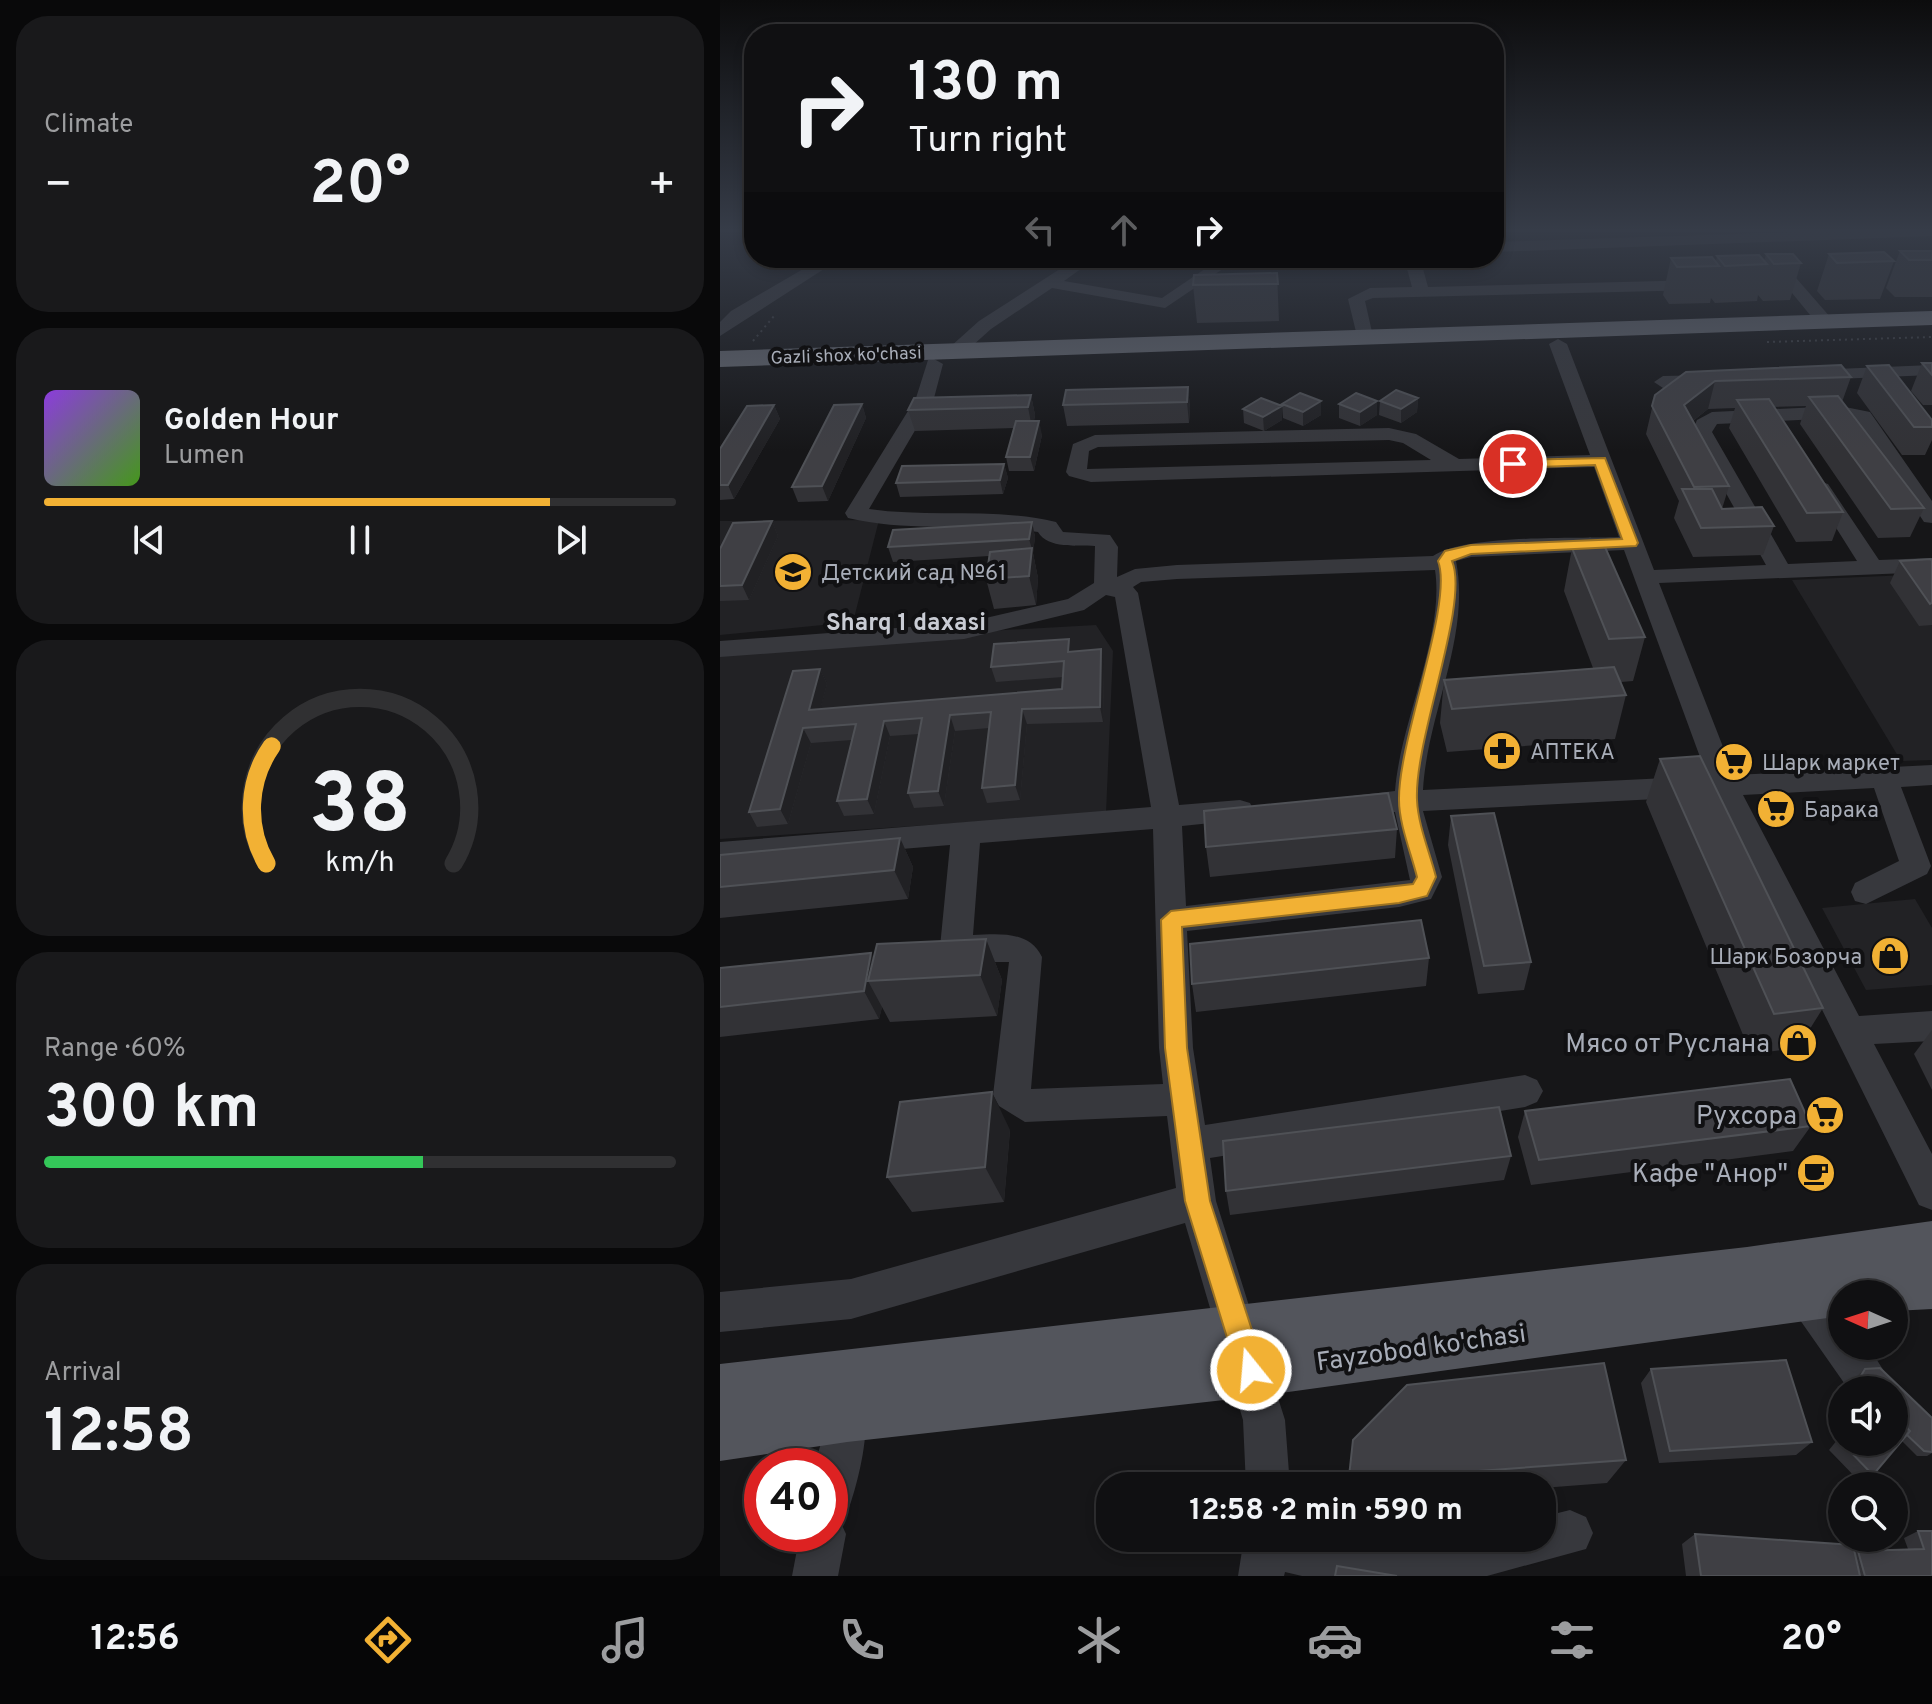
<!DOCTYPE html>
<html lang="en">
<head>
<meta charset="utf-8">
<style>
	:root { --surface:#101012; --page:#19191b; --text:#f1f3f6; --muted:#9c9d9f; --line:#303032; --accent:#f2b134 }
	body { margin:0; font-family:Overpass,sans-serif; background:var(--page); color:var(--text); height:100vh; display:flex; flex-direction:column; font-size:30px; white-space:nowrap }
	* { box-sizing:border-box; margin:0 }
	p { font-size:26px; color:var(--muted) }
	.icon { flex:none; width:44px; height:44px; fill:none; stroke:currentColor; stroke-width:2; stroke-linecap:round; stroke-linejoin:round }
	.map { position:relative; flex:1; overflow:hidden }
	.sheet { display:flex; flex-direction:column; gap:16px; padding:16px; background:#09090a; width:720px }
	.sheet>* { flex:none }
	.banner { position:absolute; left:24px; top:24px; width:760px; height:244px; border-radius:32px; box-shadow:0 4px 12px #0003,0 0 0 2px var(--line); background:#101012; color:var(--text); overflow:hidden }
	.needle { width:52px; rotate:273deg }
	.fabs { position:absolute; left:1108px; top:1280px; display:grid; gap:16px }
	.fabs a { display:grid; place-items:center; width:80px; height:80px; border-radius:50%; background:var(--surface); box-shadow:0 4px 12px #0003,0 0 0 2px var(--line); font-size:40px }
	.speed { position:absolute; left:24px; top:1448px; display:flex; gap:16px; font-size:40px; font-weight:700; text-align:center }
	.speed>* { display:grid; place-content:center; width:104px; height:104px; border-radius:50%; background:var(--surface); box-shadow:0 4px 12px #0003,0 0 0 2px var(--line); line-height:1 }
	.speed .limit { border:12px solid #d22; background:#fff; color:#111 }
	.pin { position:absolute; display:grid; place-items:center; width:68px; height:68px; color:#fff; margin:-34px; border:4px solid #fff; border-radius:50%; box-shadow:0 2px 8px #0007 }
	.me { position:absolute; width:88px; margin:-44px; rotate:343deg; stroke-linejoin:round; filter:drop-shadow(0 0 6px #0008) }
	.turn { display:flex; align-items:center; gap:28px; height:168px; padding:0 32px; font-size:36px }
	.turn .icon { width:104px; height:104px; stroke-width:2.5 }
	.turn b { display:block; font-size:56px; line-height:68px }
	.lanes { display:flex; align-items:center; height:76px; padding:0 32px; background:#0003; justify-content:center; gap:40px; direction:ltr }
	.lanes .off { opacity:.35 }
	.big { font-size:60px; font-weight:700; line-height:1.1 }
	.sheet .widget { flex:1; display:flex; flex-direction:column; justify-content:center; gap:12px; min-width:0; padding:0 28px; border-radius:32px; background:var(--page) }
	.sheet .dial { align-items:center; gap:0 }
	.dial svg { height:208px; overflow:visible; fill:none; stroke:var(--line); stroke-width:7; stroke-linecap:round; text-anchor:middle }
	.dial text { fill:var(--text); stroke:none }
	.song { display:flex; align-items:center; gap:24px }
	.cover { width:96px; height:96px; border-radius:12px; background:linear-gradient(135deg,hsl(270 70% 55%),hsl(100 70% 35%)) }
	.played { height:8px; border-radius:4px; background:linear-gradient(90deg,var(--accent) 80%,var(--line) 80%) }
	.keys { display:flex; justify-content:space-around; direction:ltr }
	.heat { display:flex; justify-content:space-between; align-items:center; font-size:44px; direction:ltr }
	.charge { height:12px; border-radius:6px; background:linear-gradient(90deg,#34c759 60%,var(--line) 0) }
	.trip { position:absolute; left:376px; top:1472px; width:460px; height:80px; border-radius:32px; background:var(--surface); box-shadow:0 4px 12px #0003,0 0 0 2px var(--line); font-weight:700; line-height:80px; text-align:center }
	.dock { display:flex; height:128px; justify-content:space-around; align-items:center; background:#060607; color:var(--muted) }
	.dock .icon { width:56px; height:56px }
	.dock .current { color:var(--accent) }
	.dock b { font-size:36px; color:var(--text) }
	main { display:flex; flex:1; min-height:0 }
	.map>svg:first-child { display:block }
	.built { fill:#222225 }
	.lines { fill:none; stroke-linecap:round; stroke-linejoin:round }
	.path { stroke:#3d3f44; stroke-width:2; stroke-dasharray:2 4; stroke-linecap:butt }
	.minor { fill:#37383d; fill-rule:evenodd }
	.major { fill:#53555c; fill-rule:evenodd }
	.highway { fill:#63666e; fill-rule:evenodd }
	.wall { fill:#323236 }
	.shaded-wall { fill:#212124 }
	.building { fill:#3f3f44; stroke:#4f5156; stroke-width:2 }
	.route { fill:#f2b134; stroke:#9d7322; stroke-width:2 }
	.labels { text-anchor:middle; stroke-width:8; stroke-linejoin:round; paint-order:stroke }
	.far-street-label { font-size:18px; fill:#a8adb8; stroke:#111113 }
	.poi-label { font-size:22px; fill:#a8adb8; stroke:#111113; text-anchor:start }
	.neighbourhood-label { font-size:24px; font-weight:bold; fill:#c9ccd4; stroke:#111113 }
	.near-poi-label { font-size:26px; fill:#a8adb8; stroke:#111113; text-anchor:end }
	.near-street-label { font-size:26px; fill:#a8adb8; stroke:#111113 }
</style>
</head>
<body>
<main>
<section class="sheet">
<div class="widget"><p>Climate</p>
<div class="heat"><a>−</a><b class="big">20°</b><a>+</a></div>
</div>
<div class="widget">
<div class="song"><i class="cover"></i><div><b>Golden Hour</b><p>Lumen</p></div></div>
<div class="played"></div>
<div class="keys"><svg class="icon" aria-label="previous" viewBox="0 0 24 24"><path d="M18 5L8 12l10 7zM5 5v14"/></svg><svg class="icon" aria-label="pause" viewBox="0 0 24 24"><path d="M8 5v14M16 5v14"/></svg><svg class="icon" aria-label="next" viewBox="0 0 24 24"><path d="M6 5l10 7-10 7zM19 5v14"/></svg></div>
</div>
<div class="widget dial"><svg viewBox="0 0 100 80">
<path d="M14 69A42 42 0 1 1 86 69"/>
<path d="M14 69A42 42 0 0 1 16 24" stroke="#f2b134"/>
<text x="50" y="56" font-size="32" font-weight="700">38</text>
<text x="50" y="72" font-size="11">km/h</text>
</svg></div>
<div class="widget"><p>Range · 60%</p><b class="big">300 km</b><div class="charge"></div></div>
<div class="widget"><p>Arrival</p><b class="big">12:58</b></div>
</section>
<div class="map">
<svg width="1212" height="1576" viewBox="0 0 1212 1576">
	<rect width="100%" height="100%" fill="#161618"/>
	<path class="built" d="M159,520L133,622L0,635V521Z
		M1212,574V760L1181,761L1072,580Z
		M376,625L393,651L386,813L0,839V646Z
		M1195,899L1212,928V985L1146,990L1102,908Z"/>
	<g class="lines">
		<path class="path" d="M33,341L54,316
			M1047,342L1212,337"/>
		<path class="minor" d="M1137,230H1212V236L774,252V242Z
			M1046,255H1056L1111,318V326H1099L1046,261Z
			M102,258H121L0,336V322L11,311Z
			M357,258H376L344,281L442,298L501,258H519L445,308L332,288L271,329L242,355H230V347L259,321Z
			M684,258H700L708,287L980,280L988,285L980,290L653,298L645,301L652,332L649,336H637L628,299L650,288L692,287Z
			M838,339L847,344L934,570L1046,565L972,432L977,420L992,412L1120,406L1150,412L1212,501V523L1204,522L1137,421L1120,418L997,424L992,432L1068,564L1137,561L1091,488L1101,482L1108,484L1159,560L1212,558V572L939,583L1014,775L1212,765V785L1181,787L1211,866L1207,874L1146,904L1135,901L1131,892L1135,883L1179,861L1154,788L1023,795L1139,1016L1212,1011V1041L1154,1044L1212,1154V1210L1199,1205L996,796L703,811L722,877L711,899L679,907L467,931L473,1048L485,1125L805,1075L817,1080L823,1091L817,1102L805,1107L490,1158L496,1201L565,1420L570,1486H526L523,1420L465,1223L131,1319L0,1332V1292L131,1279L456,1188L447,1116L305,1122L279,1106L273,1095L289,962H245L225,956L220,947L230,845L0,864V842L431,807L395,597L386,595L364,610L244,639L0,657V641L244,623L348,599L374,583L375,546C357,545 328,549 318,532C255,522 190,533 128,518L125,513L196,398L208,360L214,359L223,364L214,398L149,509C212,518 274,507 336,522L343,532L390,535L398,547L397,577L415,569L457,565L713,556C746,534 855,539 899,537L874,467L371,482L349,476L346,472L353,444L375,435L669,428L696,434L739,459L870,455L829,344ZM669,440L683,443L711,460L367,469L369,451L378,447ZM904,550L987,776L703,790C707,715 751,636 736,561L751,557ZM715,570C725,634 680,723 675,791L624,797L620,804L624,811L634,815L675,812L690,880L466,906L462,826L530,819L534,811L530,803L520,800L459,805L418,593L413,587L421,582L457,579ZM433,829L439,1048L443,1084L311,1089L322,957C309,930 278,934 253,935L260,843Z
			M1212,365V375L1092,380L1083,375L1092,370Z
			M990,375L996,376V384L943,388L934,382L943,376Z
			M1087,1276C1121,1290 1122,1314 1122,1346H1148L1176,1390L1174,1395V1390H1129L1073,1310L1067,1296L1073,1282Z
			M127,1393L142,1399C153,1426 137,1488 126,1516L119,1519L126,1534L118,1576H72L80,1534H110V1466H95L112,1399Z
			M850,1510L866,1517L873,1533L866,1549L767,1576H582L565,1572L564,1576H518L524,1538H619L641,1543L822,1538V1517Z"/>
		<path class="major" d="M1212,1221V1309L1174,1311V1294H1122V1316L531,1397L127,1442L0,1461V1364L1027,1247Z"/>
		<path class="highway" d="M1212,311V325L0,367V351Z"/>
	</g>
	<path class="wall" d="M1180,251H1212V297H1175L1166,288Z
		M1046,254L1081,263L1070,300L1043,301L1038,295L1037,301L995,303L991,298L990,303L949,304L943,295L951,258L996,261L997,256L1044,261Z
		M1109,254L1174,261L1160,299L1105,300L1097,291Z
		M557,273L559,321L477,323L473,285Z
		M1202,363H1212V405H1203L1191,391Z
		M1147,366L1212,420V440L1205,455H1182L1137,393Z
		M966,372L1131,377L1122,402L1204,508L1190,537L1158,538L1080,424L1086,406L1053,407L1123,512L1112,541L1076,542L1009,428L1015,408L988,409L973,421L1009,486L1002,509L1054,526L1043,555L973,557L954,518L959,501L926,434L935,395Z
		M468,387L470,408L469,423L347,426L343,405Z
		M311,395L315,415L314,421L322,435L314,471H289L286,457L294,428L195,431L188,410Z
		M698,398L697,412L681,423L659,415L660,401Z
		M142,404L146,418L108,501L78,502L72,487Z
		M562,404L601,415L583,426L563,418Z
		M619,404L657,415L640,426L619,418Z
		M54,405L60,419L14,499L0,500V449Z
		M523,409L562,420L544,431L524,423Z
		M284,464L288,478L283,494L180,497L176,483Z
		M52,521L58,536L29,600L0,601V549Z
		M312,522L315,537L313,553L318,578L316,605L274,609L266,579L269,556L173,562L168,547Z
		M852,548L925,637L913,681L901,682L906,695L895,739L727,752L720,723L724,680L873,668L844,591Z
		M1180,561H1212V625L1199,626L1170,583Z
		M351,652L384,664L383,722L307,724L300,800L267,803L262,788L269,728L235,731L224,806L194,808L188,793L199,734L170,736L154,814L124,816L117,801L132,740L91,743L68,824L37,827L29,812L100,669L107,684L100,709L342,689L343,677L276,682L271,667Z
		M940,759L1103,1008L1078,1048L1031,1054L926,802Z
		M731,816L811,962L804,990L758,994L728,845Z
		M677,829L675,858L490,877L486,847Z
		M180,838L193,867L188,899L0,918V855Z
		M266,939L282,980L277,1016L170,1022L162,1007L159,1019L0,1037V968L154,958Z
		M709,958L706,986L476,1012L472,984Z
		M1212,1030V1090L1194,1054Z
		M805,1111L1091,1126L1073,1151L811,1185L798,1137Z
		M290,1130L284,1202L192,1212L167,1177Z
		M791,1156L784,1180L510,1215L506,1191Z
		M931,1369L1092,1442L1076,1455L939,1463L921,1383Z
		M1145,1369L1212,1418V1453L1207,1456H1197L1182,1441L1153,1475L1141,1483L1109,1450L1122,1434V1442L1174,1390H1135L1133,1384L1139,1374Z
		M633,1440L906,1460L887,1483L822,1488V1486H628Z
		M1198,1531L1212,1576H966L962,1544L975,1534L1134,1553L1138,1551L1188,1549L1184,1538Z"/>
	<path class="shaded-wall" d="M995,381L988,409L957,433L964,405Z
		M468,387L470,408L469,423L467,402Z
		M311,395L315,415L312,428L308,407Z
		M698,398L697,412L681,423V409Z
		M601,401V415L583,426V412Z
		M657,401V415L640,426V412Z
		M142,404L146,418L108,501L102,486Z
		M54,405L60,419L14,499L8,485Z
		M562,406V420L544,431L543,417Z
		M319,421L322,435L314,471L310,457Z
		M284,464L288,478L283,494L280,480Z
		M52,521L58,536L29,600L22,585Z
		M312,522L315,537L313,553L318,578L316,605L309,576L312,549L309,539Z
		M381,649L384,664L383,722L380,707Z
		M100,669L107,684L96,725L89,710Z
		M302,709L307,724L300,800L295,785Z
		M230,715L235,731L224,806L218,791Z
		M164,721L170,736L154,814L147,799Z
		M83,728L91,743L68,824L60,809Z
		M180,838L193,867L188,899L174,870Z
		M266,939L282,980L277,1016L260,975Z
		M151,953L166,980L148,981L162,1007L159,1019L144,991Z
		M272,1092L290,1130L284,1202L265,1167Z"/>
	<path class="building" d="M1180,251H1212V260H1189Z
		M1164,252L1174,261L1117,263L1109,254Z
		M1046,254H1073L1081,263L1054,264Z
		M1039,255L1047,264L1005,266L997,256Z
		M992,257L999,266L957,267L951,258Z
		M557,273L558,284L473,285L474,275Z
		M1202,363H1212V375Z
		M1121,365L1131,377L995,381L964,405L1009,486L974,487L932,406L935,395L966,372Z
		M1169,365L1212,420V427H1194L1147,366Z
		M468,387L467,402L343,405L346,390Z
		M676,390L698,398L681,409L660,401Z
		M580,393L601,401L583,412L562,404Z
		M636,393L657,401L640,412L619,404Z
		M311,395L308,407L188,410L194,398Z
		M1118,396L1204,508L1171,509L1089,397Z
		M541,398L562,406L543,417L523,409Z
		M1049,399L1123,512L1087,513L1017,400Z
		M142,404L102,486L72,487L114,405Z
		M54,405L8,485H0V449L27,406Z
		M296,421H319L310,457H286Z
		M284,464L280,480L176,483L182,466Z
		M962,489H992L1002,509L1042,507L1054,526L981,528Z
		M52,521L22,585L0,586V549L13,523Z
		M312,522L309,539L168,547L173,530Z
		M885,547L925,637L889,639L852,548Z
		M312,548L309,576L266,579L270,552Z
		M1211,559L1212,561V603L1210,604L1180,561Z
		M349,639L348,652L381,649L380,707L302,709L295,785L262,788L271,712L230,715L218,791L188,793L202,718L164,721L147,799L117,801L136,724L83,728L60,809L29,812L73,671L100,669L89,710L342,689L344,661L271,667L274,644Z
		M894,667L906,695L732,709L724,680Z
		M980,756L1103,1008L1054,1014L940,759Z
		M668,793L677,829L486,847L484,811Z
		M774,813L811,962L764,966L731,816Z
		M180,838L174,870L0,887V855Z
		M701,920L709,958L472,984L470,944Z
		M266,939L260,975L148,981L157,944Z
		M151,953L144,991L0,1007V968Z
		M1070,1079L1091,1126L819,1160L805,1111Z
		M272,1092L265,1167L167,1177L180,1102Z
		M779,1107L791,1156L506,1191L503,1141Z
		M1066,1360L1092,1442L950,1451L931,1369Z
		M884,1363L906,1460L718,1474L717,1486H628L633,1440L687,1385Z
		M1160,1368L1212,1418V1452L1204,1451L1187,1435L1190,1431L1174,1415V1390H1142L1139,1379L1145,1369Z
		M1174,1415L1190,1431L1153,1475L1120,1441L1122,1439V1442H1174Z
		M1198,1531H1212V1576H1145L1138,1551L1204,1549Z
		M975,1534L1133,1545L1140,1576H981Z
		M617,1566L677,1576H615Z"/>
	<linearGradient id="sky" x2="0" y2="1"><stop stop-color="#0c0c0d"/><stop offset="0.51" stop-color="#363c48"/><stop offset="1" stop-color="#363c48" stop-opacity="0"/></linearGradient>
	<rect width="1212" height="451" fill="url(#sky)"/>
	<path class="route" d="M885,458L918,543L916,546L751,554L732,561C750,603 694,739 697,800C698,825 710,853 716,877L707,896L679,903L462,927L467,1048L490,1201L545,1370L541,1379L531,1383L521,1379L517,1370L465,1201L445,1048L441,920L451,911L693,884L697,877C691,853 679,824 679,800C678,740 734,602 718,561L725,551L751,545L902,539L875,465L793,468L786,464L793,460Z"/>
	<defs>
		<g id="school-disc" transform="scale(2)"><circle r="9.5" fill="#f2b134" stroke="#111113"/><path d="M0-5L7-2L0 1L-7-2ZM-4 1L0 2.5L4 1V4Q0 6-4 4Z" fill="#111"/></g>
		<g id="pharmacy-disc" transform="scale(2)"><circle r="9.5" fill="#f2b134" stroke="#111113"/><path d="M-2-6h4v4h4v4h-4v4h-4v-4h-4v-4h4Z" fill="#111"/></g>
		<g id="supermarket-disc" transform="scale(2)"><circle r="9.5" fill="#f2b134" stroke="#111113"/><path d="M-6-5.5h2.5l.6 2H6L4.5 2H-2.5L-4.4-4H-6ZM-1.5 3.2a1.3 1.3 0 1 0 .1 0ZM3 3.2a1.3 1.3 0 1 0 .1 0Z" fill="#111"/></g>
		<g id="shop-disc" transform="scale(2)"><circle r="9.5" fill="#f2b134" stroke="#111113"/><path d="M-5-2.5h2.3a2.7 3.5 0 0 1 5.4 0H5L5.5 6h-11ZM-1.5-2.5h3a1.5 2.3 0 0 0-3 0Z" fill="#111"/></g>
		<g id="cafe-disc" transform="scale(2)"><circle r="9.5" fill="#f2b134" stroke="#111113"/><path d="M-5.5-4.5H6V0H3Q3 3.5 0 3.5H-2.5Q-5.5 3.5-5.5 0ZM3-3.2v2h1.7v-2ZM-6 4.5H4V6H-6Z" fill="#111"/></g>
	</defs>
	<g fill-rule="evenodd">
		<use href="#school-disc" x="73" y="572"/>
		<use href="#pharmacy-disc" x="782" y="751"/>
		<use href="#supermarket-disc" x="1014" y="762"/>
		<use href="#supermarket-disc" x="1056" y="809"/>
		<use href="#shop-disc" x="1170" y="956"/>
		<use href="#shop-disc" x="1078" y="1043"/>
		<use href="#supermarket-disc" x="1105" y="1115"/>
		<use href="#cafe-disc" x="1096" y="1173"/>
	</g>
	<g class="labels">
		<g class="far-street-label">
			<text transform="translate(126 355) rotate(-2)" y="6">Gazli shox ko'chasi</text>
		</g>
		<g class="poi-label">
			<text x="101" y="580">Детский сад №61</text>
			<text x="810" y="759">АПТЕКА</text>
			<text x="1042" y="770">Шарк маркет</text>
			<text x="1084" y="817">Барака</text>
			<text x="1142" y="964" text-anchor="end">Шарк Бозорча</text>
		</g>
		<g class="neighbourhood-label">
			<text x="186" y="630">Sharq 1 daxasi</text>
		</g>
		<g class="near-poi-label">
			<text x="1050" y="1052">Мясо от Руслана</text>
			<text x="1077" y="1124">Рухсора</text>
			<text x="1068" y="1182">Кафе "Анор"</text>
		</g>
		<g class="near-street-label">
			<text transform="translate(701 1347) rotate(-8)" y="9">Fayzobod ko'chasi</text>
		</g>
	</g>
</svg>
<div class="fabs">
<a><svg class="needle" viewBox="-14 -14 28 28"><path d="M0-13l5 13h-10z" fill="#e53935"/><path d="M0 13l5-13h-10z" fill="#9c9d9f"/></svg></a>
<a><svg class="icon" aria-label="sound" viewBox="0 0 24 24"><path d="M4 9h4l5-4v14l-5-4H4zM17 9q2 3 0 6"/></svg></a>
<a><svg class="icon" aria-label="search" viewBox="0 0 24 24"><circle cx="10" cy="10" r="6"/><path d="M15 15l6 6"/></svg></a>
</div>
<div class="speed"><div class="limit">40</div></div>
<div class="pin" style="left:793px;top:464px;background:#d93025"><svg class="icon" aria-label="arrive" viewBox="0 0 24 24"><path d="M6 21V4h12l-3 4 3 4H6"/></svg></div>
<svg class="me" style="left:531px;top:1370px" viewBox="-20 -20 40 40"><circle r="17" fill="#f2b134" stroke="#fff" stroke-width="3"/><path d="M0-11L8 9 0 5-8 9z" fill="#fff"/></svg>
<div class="trip">12:58 · 2 min · 590 m</div>
<div class="banner">
<div class="turn"><svg class="icon" aria-label="right" viewBox="0 0 24 24"><path d="M7 20v-9h11M14 6l5 5-5 5"/></svg><div><b>130 m</b>Turn right</div></div>
<div class="lanes"><svg class="icon off" aria-label="left" viewBox="0 0 24 24"><path d="M17 20v-9H6M10 6l-5 5 5 5"/></svg><svg class="icon off" aria-label="ahead" viewBox="0 0 24 24"><path d="M12 20V5M6 11l6-6 6 6"/></svg><svg class="icon" aria-label="right" viewBox="0 0 24 24"><path d="M7 20v-9h11M14 6l5 5-5 5"/></svg></div>
</div>
</div>
</main>
<nav class="dock">
<b>12:56</b>
<svg class="icon current" aria-label="directions" viewBox="0 0 24 24"><path d="M12 3l9 9-9 9-9-9zM9 14v-3h6M13 9l2 2-2 2"/></svg>
<svg class="icon" aria-label="music" viewBox="0 0 24 24"><path d="M9 18V5l10-2v13"/><circle cx="6" cy="18" r="3"/><circle cx="16" cy="16" r="3"/></svg>
<svg class="icon" aria-label="phone" viewBox="0 0 24 24"><path d="M5 4h4l2 5-3 2q2 4 5 5l2-3 5 2v4C11 20 4 13 5 4z"/></svg>
<svg class="icon" aria-label="climate" viewBox="0 0 24 24"><path d="M12 3v18M4 7l16 10M4 17L20 7"/></svg>
<svg class="icon" aria-label="car" viewBox="0 0 24 24"><path d="M5 17H2v-5l4-1 3-4h7l3 4 3 1v5h-3M9 17h6M6 11h13"/><circle cx="7" cy="17" r="2"/><circle cx="17" cy="17" r="2"/></svg>
<svg class="icon" aria-label="filters" viewBox="0 0 24 24"><path d="M4 7h16M4 17h16"/><circle cx="9" cy="7" r="2"/><circle cx="15" cy="17" r="2"/></svg>
<b>20°</b>
</nav>
</body>
</html>
